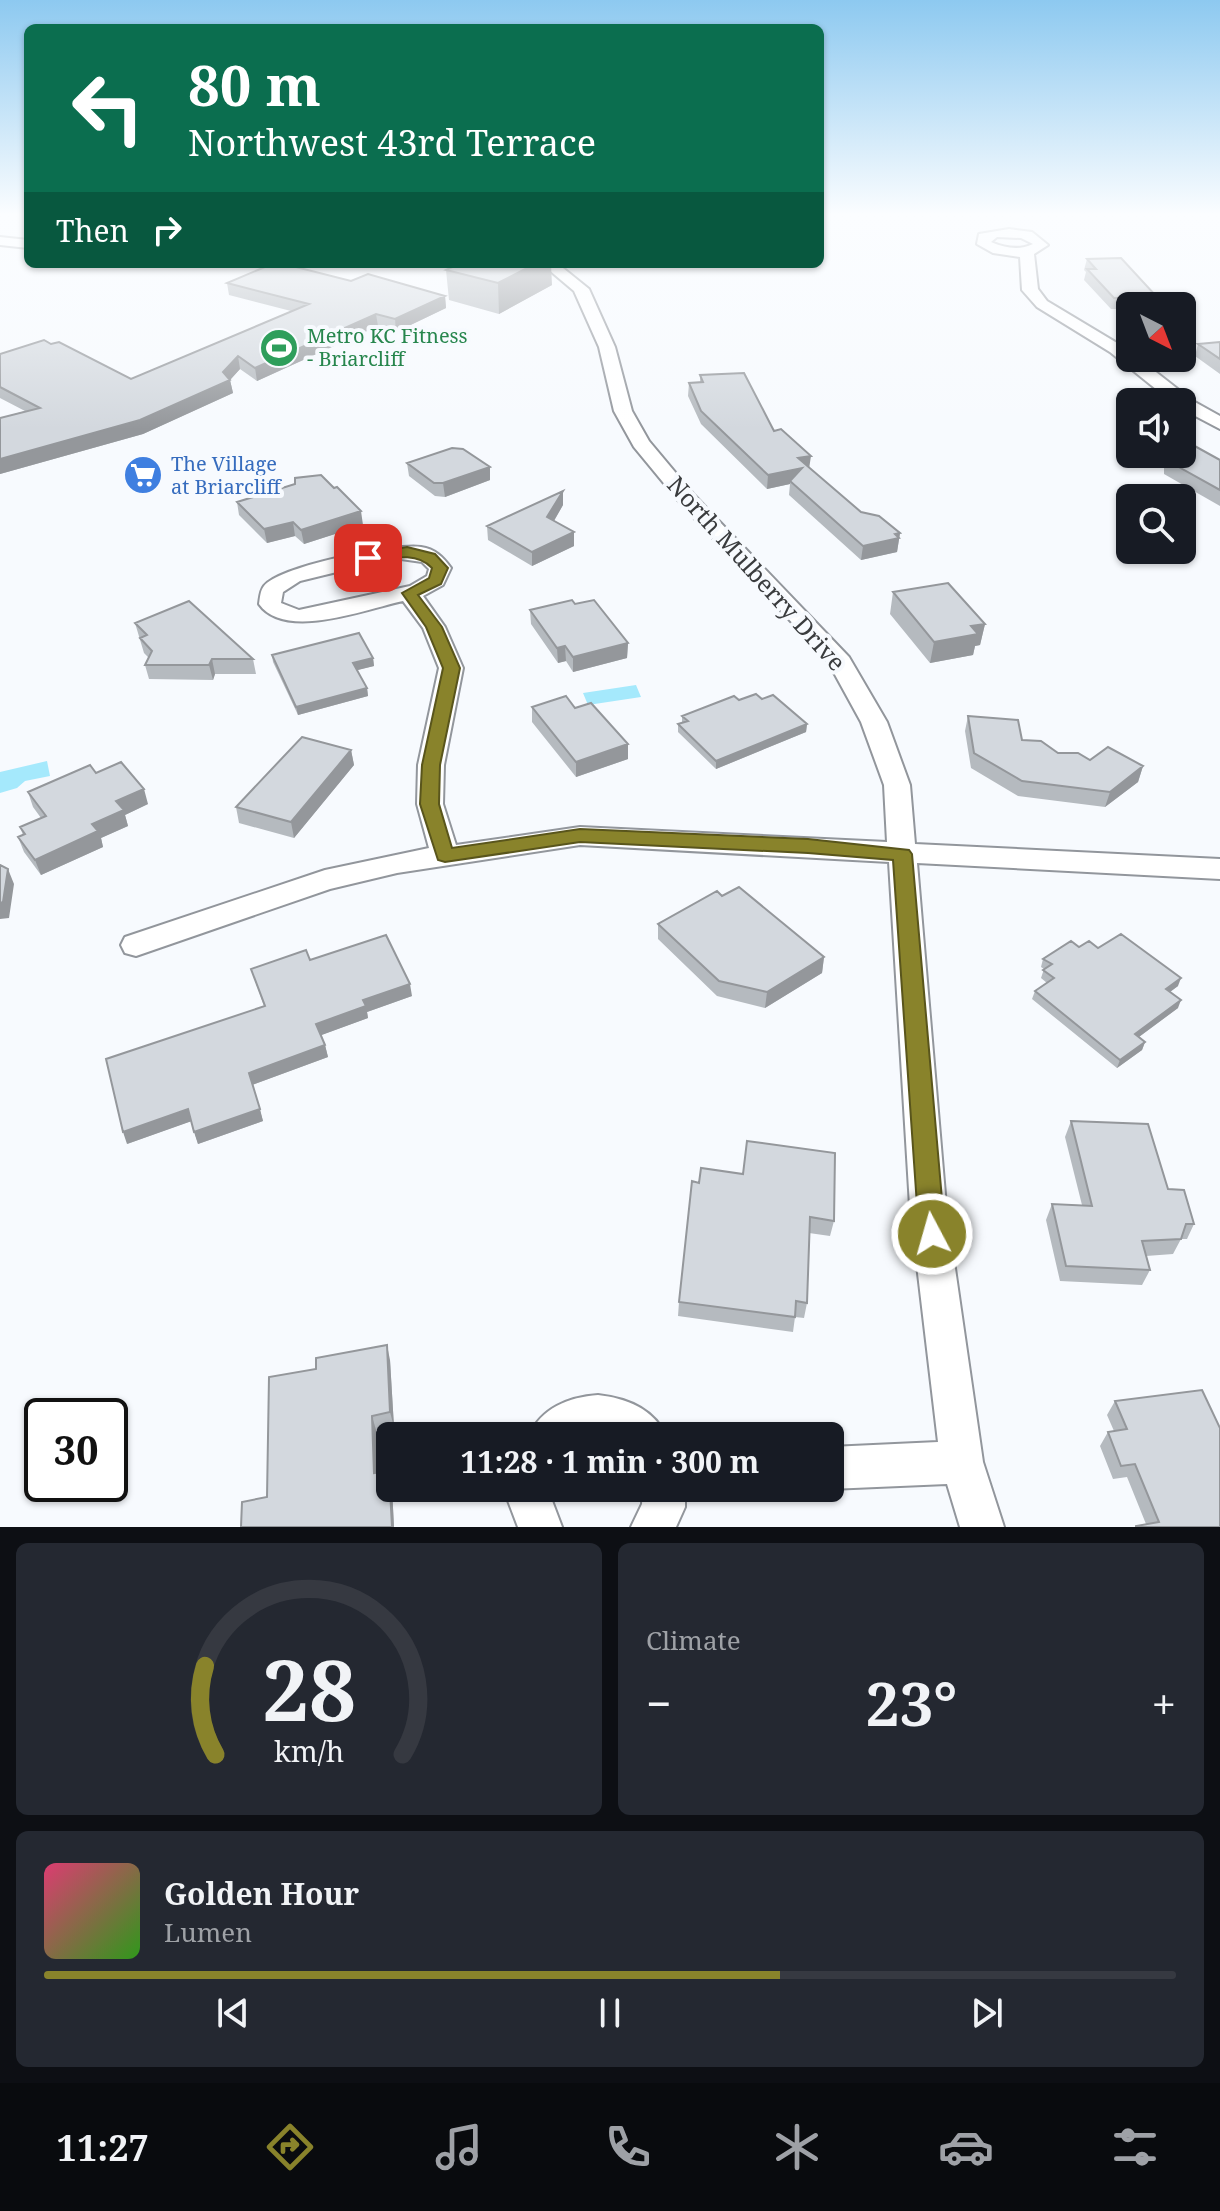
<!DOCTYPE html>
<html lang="en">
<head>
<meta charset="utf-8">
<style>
	:root { --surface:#171b24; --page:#242831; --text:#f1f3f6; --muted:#9ea1a6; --line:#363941; --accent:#89832b }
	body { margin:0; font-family:"Noto Serif",serif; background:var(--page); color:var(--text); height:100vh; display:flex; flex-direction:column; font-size:30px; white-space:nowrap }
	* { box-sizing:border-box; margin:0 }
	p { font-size:26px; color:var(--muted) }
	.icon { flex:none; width:44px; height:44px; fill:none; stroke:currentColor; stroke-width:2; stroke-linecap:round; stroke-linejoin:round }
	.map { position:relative; height:1527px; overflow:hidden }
	.drawer { display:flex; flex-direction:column; gap:16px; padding:16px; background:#0d0f14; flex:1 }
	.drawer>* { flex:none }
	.banner { position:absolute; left:24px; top:24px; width:800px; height:244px; border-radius:12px; box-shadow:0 2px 6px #0004; background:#0b6e4f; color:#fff; overflow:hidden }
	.needle { width:52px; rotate:138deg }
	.controls { position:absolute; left:1116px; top:292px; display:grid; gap:16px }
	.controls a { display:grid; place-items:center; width:80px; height:80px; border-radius:12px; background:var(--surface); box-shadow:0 2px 6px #0004; font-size:40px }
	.speed { position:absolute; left:24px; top:1398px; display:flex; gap:16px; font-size:40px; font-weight:700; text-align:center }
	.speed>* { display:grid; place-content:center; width:104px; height:104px; border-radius:50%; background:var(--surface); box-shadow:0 2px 6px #0004; line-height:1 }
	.speed .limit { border:4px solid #111; border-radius:12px; background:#fff; color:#111 }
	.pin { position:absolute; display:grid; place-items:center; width:68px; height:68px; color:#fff; margin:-34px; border-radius:16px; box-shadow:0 4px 12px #0006 }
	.me { position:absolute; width:88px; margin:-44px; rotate:354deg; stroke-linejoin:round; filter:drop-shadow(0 0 6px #0008) }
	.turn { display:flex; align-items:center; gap:28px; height:168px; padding:0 32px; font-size:36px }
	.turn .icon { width:104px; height:104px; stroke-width:2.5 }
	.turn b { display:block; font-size:56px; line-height:68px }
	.then { display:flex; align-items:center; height:76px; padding:0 32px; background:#0003; gap:16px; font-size:30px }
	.big { font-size:60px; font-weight:700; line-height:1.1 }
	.drawer .tile { flex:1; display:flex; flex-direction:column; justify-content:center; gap:12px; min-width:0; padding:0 28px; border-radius:12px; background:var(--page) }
	.drawer .dial { align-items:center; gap:0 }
	.dial svg { height:208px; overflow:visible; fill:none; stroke:var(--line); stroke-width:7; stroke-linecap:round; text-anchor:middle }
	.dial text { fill:var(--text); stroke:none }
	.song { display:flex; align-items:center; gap:24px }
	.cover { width:96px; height:96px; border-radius:12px; background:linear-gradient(135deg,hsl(340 70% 55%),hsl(110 70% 35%)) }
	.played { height:8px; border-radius:4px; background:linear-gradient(90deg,var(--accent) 65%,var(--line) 65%) }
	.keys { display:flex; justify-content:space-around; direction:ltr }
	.heat { display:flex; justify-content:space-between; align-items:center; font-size:44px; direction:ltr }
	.drawer .tiles { flex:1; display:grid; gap:16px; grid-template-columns:1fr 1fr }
	.tile:last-child { grid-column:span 2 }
	.trip { position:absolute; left:376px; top:1422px; width:468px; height:80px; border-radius:12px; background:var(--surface); box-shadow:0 2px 6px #0004; font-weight:700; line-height:80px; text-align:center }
	.dock { display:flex; height:128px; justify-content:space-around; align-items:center; background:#090b0e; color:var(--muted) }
	.dock .icon { width:56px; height:56px }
	.dock .selected { color:var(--accent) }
	.dock b { font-size:36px; color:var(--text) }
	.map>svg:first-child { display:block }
	.water { fill:#a5e9fc }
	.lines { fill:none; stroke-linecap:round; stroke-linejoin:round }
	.street-casing { stroke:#92969c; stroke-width:4 }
	.street { fill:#fff; fill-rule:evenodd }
	.wall { fill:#b5babf }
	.shaded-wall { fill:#94979b }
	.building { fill:#d3d8de; stroke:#94979b; stroke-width:2 }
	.route { fill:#89832b; stroke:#59551c; stroke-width:2 }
	.labels { text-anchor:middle; stroke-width:8; stroke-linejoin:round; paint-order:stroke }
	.far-leisure-label { font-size:20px; fill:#27864d; stroke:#f7fafe; text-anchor:start }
	.far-shop-label { font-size:20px; fill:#366cbe; stroke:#f7fafe; text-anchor:start }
	.street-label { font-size:24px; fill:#3a3c3e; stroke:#f7fafe }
</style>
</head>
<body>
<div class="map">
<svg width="1220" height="1527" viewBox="0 0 1220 1527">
	<rect width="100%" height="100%" fill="#f7fafe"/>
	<path class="water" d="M636,685L641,697L588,705L583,693Z
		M47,761L50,776L25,781L17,788L0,793V772Z"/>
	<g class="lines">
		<g class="street-casing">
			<path id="street" d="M1009,229L1032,232L1048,245L1034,254L1038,289L1047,301L1122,346L1130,352V358H1138L1193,401L1220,416V429L1182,409V402H1172L1110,352L1037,307L1022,290L1020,257L993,253L977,244L979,234ZM997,237L1021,238L1033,244C1019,251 1005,248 991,242Z
				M0,237L28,240V248L0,245Z
				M542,264H558L589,289L615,347L632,411L649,441L695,496L849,657L887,722L910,785L915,844L1220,859V879L917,863L946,1206L983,1462L1004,1527H960L947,1484L830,1489L827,1488H830V1447L938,1442L910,1206L889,862L580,845L397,873L330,889L136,956L125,953L121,945L125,937L325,870L429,848L417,804L418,765L439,668L423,628L403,601C366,609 285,641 259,604C260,598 260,591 264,586C280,566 395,543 421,547C435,549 443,557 451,568L443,585L423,596L445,627L463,668L444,765L443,804L456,845L580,827L887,842L884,785L861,722L827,660L681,504L634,447L614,411L599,347L574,291ZM394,558L422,562L429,569L427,576L410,586L299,610L281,603L283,592L300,581Z
				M598,1395C626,1398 654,1409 666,1436H529C541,1408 569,1397 598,1395Z
				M509,1488H551V1498L562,1527H518L507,1498Z
				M643,1488H685V1507L676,1527H631L642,1504Z"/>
		</g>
		<use href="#street" class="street"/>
	</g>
	<path class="wall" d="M1087,259L1157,297L1155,306H1130V309H1111L1084,280L1086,272L1084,270Z
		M446,270L552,285L499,314L449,300Z
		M351,281L445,296L446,308L396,332L378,326L257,381L240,369L230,380L233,393L143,434L0,474V418L25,411L0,398V354L51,344L131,379L291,311L229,295L227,283Z
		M1220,342V374L1195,356L1198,344Z
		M700,375L774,431L809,468L861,512L900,533L897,552L861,560L789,495L790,484L767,489L701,424L688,396L689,383H700Z
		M1164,454H1182L1220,460V506L1164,474Z
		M407,463L490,480L445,497L435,496L409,476Z
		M237,502L363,525L304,544L295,536L267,543L239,515Z
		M563,505L554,521L574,532V546L532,566L488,540L487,526Z
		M893,592L985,624L980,645L975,646L973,655L930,663L890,614Z
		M575,604L628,643L627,658L573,672L566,661L558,663L531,624L530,610Z
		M135,623L253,659L256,674H215L213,680L149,679L145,665L149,658L144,653Z
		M272,655L373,658L374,666L357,670L367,688L368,696L298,715L273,662Z
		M762,699L807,724L806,732L716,769L678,732V724L682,723V716Z
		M532,707L575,708L628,759L576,777L532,722Z
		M968,716L1022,740L1058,753L1090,760L1143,766L1138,782L1105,807L1018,796L971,768L965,731Z
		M351,750L354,765L294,838L239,823L236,807Z
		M96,773L148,804L125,815L128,826L101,838L103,847L41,875L24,852L18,837L23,835L20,827L41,818L33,807L28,792Z
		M722,896L824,957L822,973L765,1008L717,996L658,939V924Z
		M1079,947L1098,948L1178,986L1170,992L1178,1008L1139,1037L1145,1042L1142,1050L1117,1068L1032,999L1035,991L1047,983L1041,978L1044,969L1041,967L1043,959Z
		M310,960L412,996L367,1012L368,1018L321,1035L325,1045L328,1057L252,1085L263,1121L198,1144L191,1121L127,1144L264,1006L251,969Z
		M1071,1121L1168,1189L1194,1224L1187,1239H1181L1173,1254L1146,1256L1150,1270L1142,1285L1060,1281L1046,1220L1052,1204L1082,1205L1065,1137Z
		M699,1183L834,1221L830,1236L809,1233L807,1303L804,1318L795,1317L793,1332L678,1316L679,1302Z
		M390,1360L394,1427L376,1430L378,1473L390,1488H392L394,1527L267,1497Z
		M1115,1401L1220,1527H1135L1146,1524L1127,1477L1113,1479L1100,1446L1108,1432L1114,1431L1107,1415Z"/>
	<path class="shaded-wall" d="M535,264H551L552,285L499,314L498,283Z
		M445,296L446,308L396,332L395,319Z
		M376,314L378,326L257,381L255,368Z
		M238,356L240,369L230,380L233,393L143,434L0,474V459L223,372Z
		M811,456L809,469L790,481V484L767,489L768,475L798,458Z
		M490,467V480L445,497L443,483Z
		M563,491V505L548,531L547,517Z
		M361,511L363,525L304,544L301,530Z
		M293,522L295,536L267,543L264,529Z
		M574,532V546L532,566V552Z
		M900,533L897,552L861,560L863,546Z
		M985,624L980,645L975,646L973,655L930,663L934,642L971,626Z
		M628,643L627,658L573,672V657Z
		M565,646L566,661L558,663L557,648Z
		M373,658L374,666L354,671L353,663Z
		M212,659L215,674L213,680L209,665Z
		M367,688L368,696L298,715L296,707Z
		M807,724L806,732L716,769V761Z
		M628,744V759L576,777V762Z
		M351,750L354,765L294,838L291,822Z
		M1143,766L1138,782L1105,807L1110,792Z
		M144,789L148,804L125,815L128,826L101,838L103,847L41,875L35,860L92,824L116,801Z
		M8,869L14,884L9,918L0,919V903Z
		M824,957L822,973L765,1008L767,992Z
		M1181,978L1178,986L1163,997L1166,989Z
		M410,984L412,996L367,1012L368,1018L319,1036L316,1024L363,1000Z
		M1181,1000L1178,1008L1132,1042L1135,1034Z
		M1145,1042L1142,1050L1117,1068L1120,1060Z
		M325,1045L328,1057L252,1085L249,1073Z
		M188,1109L192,1121L127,1144L123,1132Z
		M260,1109L263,1121L198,1144L194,1132Z
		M387,1345L390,1360L394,1427L390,1412Z
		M372,1416L376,1430L378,1487L374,1473Z
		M389,1471L390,1488H392L394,1527H392Z"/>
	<path class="building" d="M1121,258L1157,297L1114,298L1087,269H1096L1087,259Z
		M272,264H284L351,281L368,274L445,296L395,319L376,314L255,368L238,356L223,372L230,380L140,420L0,459V418L40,408L0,387V354L44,340L51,344L59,342L131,379L309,304L227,283Z
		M459,264H535L498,283L446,270Z
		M1220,342V359L1198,344Z
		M744,373L774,431L781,429L811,456L798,458L861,512L879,516L900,533L895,534L899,538L863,546L790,481L802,468L768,475L701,411L689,383L703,382L700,375Z
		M1182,439L1220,460V490L1168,461V454H1182Z
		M452,448L463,449L490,467L443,483H434L407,463Z
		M321,475L334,488L337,487L361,511L301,530L293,522L264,529L237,502L295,484V478Z
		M563,491L547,517L574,532L532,552L487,526Z
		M948,583L985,624L971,626L978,634L934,642L893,592Z
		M572,600L575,604L594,600L628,643L573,657L565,646L557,648L530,610Z
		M189,601L253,659H212L209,665H145L152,651L140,638L147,635L135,623Z
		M359,633L373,658L353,663L367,688L296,707L272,655Z
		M756,694L762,699L773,695L807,724L716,761L678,724L688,721L682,716L734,696L739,700Z
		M566,696L575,708L591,703L628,744L576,762L532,707Z
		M968,716L1018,720L1022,740L1041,741L1058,753H1078L1090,760L1108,747L1143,766L1110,792L1022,781L974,753Z
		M302,737L351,750L291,822L236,807Z
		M121,762L144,789L116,801L124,810L92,824L98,831L35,860L18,837L25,834L20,827L46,816L28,792L90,765L96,773Z
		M0,865L8,869L3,902L0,903Z
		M739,887L824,957L767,992L719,981L658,924L717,891L722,896Z
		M1121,934L1181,978L1166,989L1181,1000L1135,1034L1145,1042L1120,1060L1035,991L1054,978L1043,970L1052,964L1043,959L1071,941L1079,947L1089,941L1098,948Z
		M386,935L410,984L363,1000L366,1006L316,1024L325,1045L249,1073L260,1109L194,1132L188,1109L123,1132L106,1059L265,1006L251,969L306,950L310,960Z
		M1071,1121L1148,1124L1168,1189L1184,1190L1194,1224H1186L1181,1239L1142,1241L1150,1270L1066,1266L1052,1204L1092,1206Z
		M747,1141L835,1153L834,1221L810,1217L807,1303L796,1301L795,1317L679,1302L692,1181L699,1183L701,1168L743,1174Z
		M387,1345L390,1412L372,1416L374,1473L389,1471L392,1527H241L242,1502L267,1497L269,1377L316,1369V1358Z
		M1202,1390L1220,1428V1527H1136V1526L1159,1522L1135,1464L1121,1466L1108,1432L1127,1429L1115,1401Z"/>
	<linearGradient id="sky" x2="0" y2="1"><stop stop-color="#8dc9f0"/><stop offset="0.5" stop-color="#fbfdff"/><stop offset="1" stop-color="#fbfdff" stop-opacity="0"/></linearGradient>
	<rect width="1220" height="429" fill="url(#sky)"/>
	<path class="route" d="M407,547L435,554L448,568L441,584L418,595L442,627L460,668L440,765L439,804L452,848L580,829L808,839L909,850L912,854L945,1234L941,1243L932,1246L923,1243L919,1234L893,860L808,853L580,842L445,862L438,860L420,804L422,765L443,668L426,627L402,593L429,578L432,568C415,550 391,559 368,563L361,558L368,554Z"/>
	<defs>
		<g id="stadium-disc" transform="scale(2)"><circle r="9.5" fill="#2e9e5b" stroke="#f7fafe"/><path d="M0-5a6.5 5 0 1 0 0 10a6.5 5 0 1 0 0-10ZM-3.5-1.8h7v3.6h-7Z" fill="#fff"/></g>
		<g id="supermarket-disc" transform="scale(2)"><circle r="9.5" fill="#3f7fe0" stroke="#f7fafe"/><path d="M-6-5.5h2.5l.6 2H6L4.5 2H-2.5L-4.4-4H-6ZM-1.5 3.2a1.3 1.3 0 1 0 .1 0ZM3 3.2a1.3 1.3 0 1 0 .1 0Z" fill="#fff"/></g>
	</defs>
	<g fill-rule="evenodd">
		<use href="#stadium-disc" x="279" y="348"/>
		<use href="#supermarket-disc" x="143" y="475"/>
	</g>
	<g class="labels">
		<g class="far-leisure-label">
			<text x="307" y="343">Metro KC Fitness<tspan x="307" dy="23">- Briarcliff</tspan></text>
		</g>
		<g class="far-shop-label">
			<text x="171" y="471">The Village<tspan x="171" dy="23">at Briarcliff</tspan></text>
		</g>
		<g class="street-label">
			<text transform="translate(756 574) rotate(48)" y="8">North Mulberry Drive</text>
		</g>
	</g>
</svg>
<div class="controls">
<a><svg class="needle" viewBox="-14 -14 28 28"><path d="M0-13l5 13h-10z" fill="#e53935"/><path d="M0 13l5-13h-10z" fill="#9ea1a6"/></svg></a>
<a><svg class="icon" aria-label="sound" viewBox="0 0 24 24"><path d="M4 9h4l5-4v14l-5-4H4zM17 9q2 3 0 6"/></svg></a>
<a><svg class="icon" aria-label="search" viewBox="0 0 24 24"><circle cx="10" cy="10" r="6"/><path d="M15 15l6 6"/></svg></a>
</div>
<div class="speed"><div class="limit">30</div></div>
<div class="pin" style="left:368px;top:558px;background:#d93025"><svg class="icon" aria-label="arrive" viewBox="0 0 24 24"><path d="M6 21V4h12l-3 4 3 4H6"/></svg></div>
<svg class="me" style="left:932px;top:1234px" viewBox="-20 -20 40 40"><circle r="17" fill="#89832b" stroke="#fff" stroke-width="3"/><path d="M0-11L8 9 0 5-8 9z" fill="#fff"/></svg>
<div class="trip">11:28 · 1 min · 300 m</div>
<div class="banner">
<div class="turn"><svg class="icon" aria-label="left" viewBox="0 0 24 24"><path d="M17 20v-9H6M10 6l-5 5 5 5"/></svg><div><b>80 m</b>Northwest 43rd Terrace</div></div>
<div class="then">Then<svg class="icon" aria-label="right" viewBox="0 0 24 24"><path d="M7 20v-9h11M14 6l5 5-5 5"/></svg></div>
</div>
</div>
<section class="drawer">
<div class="tiles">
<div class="tile dial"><svg viewBox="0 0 100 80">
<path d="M14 69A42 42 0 1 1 86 69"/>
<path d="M14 69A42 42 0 0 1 10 35" stroke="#89832b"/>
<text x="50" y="56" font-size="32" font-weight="700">28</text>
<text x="50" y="72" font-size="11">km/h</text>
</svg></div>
<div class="tile"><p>Climate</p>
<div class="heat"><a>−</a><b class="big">23°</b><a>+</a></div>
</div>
<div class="tile">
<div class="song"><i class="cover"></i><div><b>Golden Hour</b><p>Lumen</p></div></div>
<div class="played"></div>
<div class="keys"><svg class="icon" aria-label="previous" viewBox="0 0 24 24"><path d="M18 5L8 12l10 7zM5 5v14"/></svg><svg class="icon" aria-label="pause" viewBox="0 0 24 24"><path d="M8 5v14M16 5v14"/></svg><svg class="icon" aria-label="next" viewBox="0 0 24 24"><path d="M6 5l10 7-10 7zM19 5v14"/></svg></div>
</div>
</div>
</section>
<nav class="dock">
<b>11:27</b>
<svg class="icon selected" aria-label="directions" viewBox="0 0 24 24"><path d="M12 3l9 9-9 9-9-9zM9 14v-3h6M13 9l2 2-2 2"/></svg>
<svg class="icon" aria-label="music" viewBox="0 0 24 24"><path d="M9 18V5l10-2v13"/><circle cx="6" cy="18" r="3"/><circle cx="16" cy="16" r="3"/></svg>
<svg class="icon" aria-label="phone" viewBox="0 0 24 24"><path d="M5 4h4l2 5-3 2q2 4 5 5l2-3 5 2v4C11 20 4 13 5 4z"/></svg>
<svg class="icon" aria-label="climate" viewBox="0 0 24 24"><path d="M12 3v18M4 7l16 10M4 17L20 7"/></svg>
<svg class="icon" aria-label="car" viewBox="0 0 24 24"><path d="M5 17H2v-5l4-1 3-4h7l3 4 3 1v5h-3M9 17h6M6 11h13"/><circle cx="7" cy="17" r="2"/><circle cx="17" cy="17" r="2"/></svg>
<svg class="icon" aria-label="filters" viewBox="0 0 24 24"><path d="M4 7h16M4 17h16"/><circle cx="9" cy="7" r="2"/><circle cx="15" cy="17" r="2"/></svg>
</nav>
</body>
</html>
